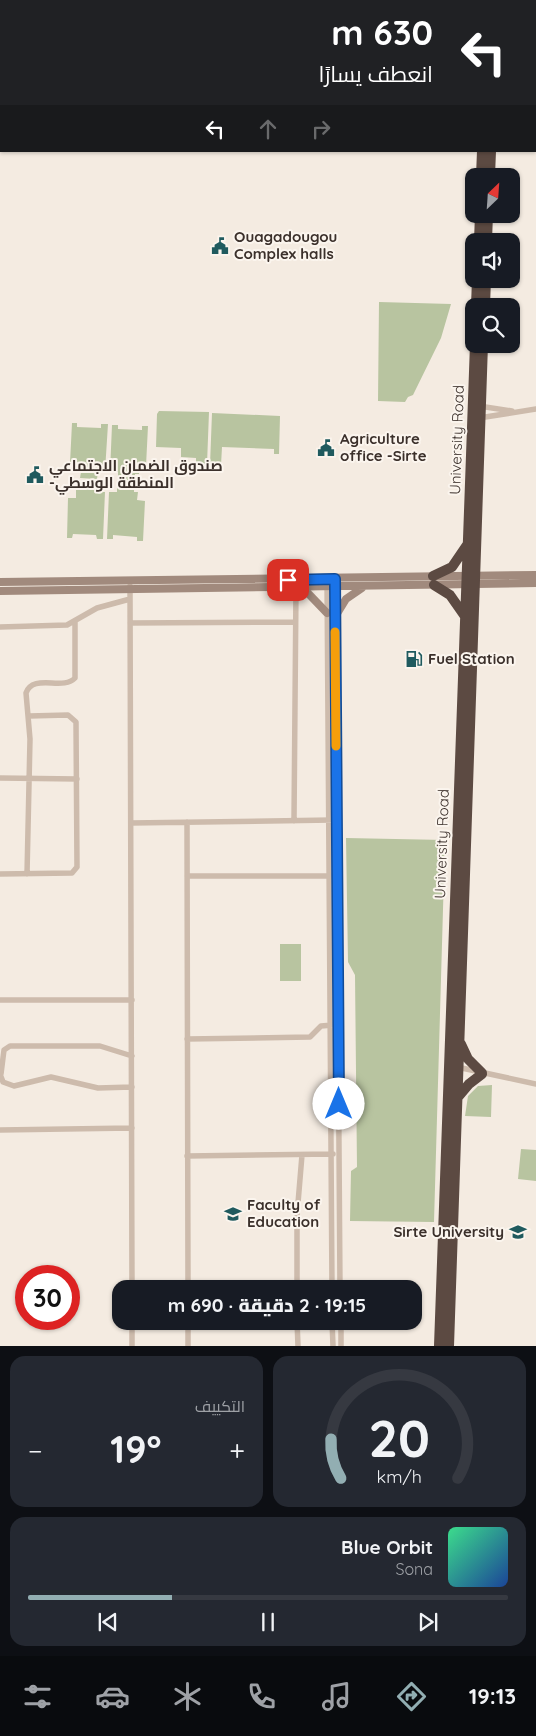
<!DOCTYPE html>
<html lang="ar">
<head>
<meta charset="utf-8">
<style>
	:root { --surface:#171b24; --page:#242831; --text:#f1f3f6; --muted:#9ea1a6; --line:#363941; --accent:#92aeb2 }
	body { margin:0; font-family:Quicksand,Cairo,sans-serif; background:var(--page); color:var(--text); direction:rtl; height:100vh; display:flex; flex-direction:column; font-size:19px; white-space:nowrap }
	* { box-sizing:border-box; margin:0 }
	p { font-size:16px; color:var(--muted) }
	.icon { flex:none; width:28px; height:28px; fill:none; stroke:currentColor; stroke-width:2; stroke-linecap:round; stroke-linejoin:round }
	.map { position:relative; height:1346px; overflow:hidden; direction:ltr }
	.panel { display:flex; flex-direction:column; gap:10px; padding:10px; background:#0d0f14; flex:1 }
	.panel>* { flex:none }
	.hud { position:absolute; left:0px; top:0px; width:536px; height:152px; box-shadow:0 1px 4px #0004; direction:rtl; background:#202124; color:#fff; overflow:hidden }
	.needle { width:32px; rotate:25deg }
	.fabs { position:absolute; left:465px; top:168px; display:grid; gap:10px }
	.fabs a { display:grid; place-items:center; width:55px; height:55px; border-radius:10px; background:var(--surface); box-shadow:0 1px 4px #0004; font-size:25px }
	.speed { position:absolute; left:15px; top:1265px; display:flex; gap:10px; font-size:25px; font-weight:700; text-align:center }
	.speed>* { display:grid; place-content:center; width:65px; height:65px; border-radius:50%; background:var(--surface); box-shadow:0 1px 4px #0004; line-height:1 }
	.speed .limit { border:8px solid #d22; background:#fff; color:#111 }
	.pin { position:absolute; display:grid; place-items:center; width:42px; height:42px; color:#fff; margin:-21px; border-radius:10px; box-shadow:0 2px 8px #0006 }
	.me { position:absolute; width:55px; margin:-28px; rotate:0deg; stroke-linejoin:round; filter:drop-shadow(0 0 4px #0008) }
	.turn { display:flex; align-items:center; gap:18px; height:105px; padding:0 20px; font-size:22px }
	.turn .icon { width:65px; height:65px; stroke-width:2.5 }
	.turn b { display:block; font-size:35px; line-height:42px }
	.lanes { display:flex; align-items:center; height:48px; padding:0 20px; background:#0003; justify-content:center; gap:25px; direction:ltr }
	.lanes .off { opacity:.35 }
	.big { font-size:38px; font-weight:800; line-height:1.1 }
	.panel .card { flex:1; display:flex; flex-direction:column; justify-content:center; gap:8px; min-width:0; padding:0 18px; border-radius:15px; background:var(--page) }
	.panel .dial { align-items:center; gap:0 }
	.dial svg { height:130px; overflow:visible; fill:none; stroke:var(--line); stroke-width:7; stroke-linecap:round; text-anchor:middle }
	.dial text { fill:var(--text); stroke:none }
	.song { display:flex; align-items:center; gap:15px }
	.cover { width:60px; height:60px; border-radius:8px; background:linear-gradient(135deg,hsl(150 70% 55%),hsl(220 70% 35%)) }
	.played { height:5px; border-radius:2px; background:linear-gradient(90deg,var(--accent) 30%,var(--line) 30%) }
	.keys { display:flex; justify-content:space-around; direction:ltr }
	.heat { display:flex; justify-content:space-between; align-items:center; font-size:28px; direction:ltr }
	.panel .tiles { flex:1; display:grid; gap:10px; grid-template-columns:1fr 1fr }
	.card:last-child { grid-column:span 2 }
	.trip { position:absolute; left:112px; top:1280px; width:310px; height:50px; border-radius:15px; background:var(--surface); box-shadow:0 1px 4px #0004; font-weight:800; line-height:50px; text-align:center; direction:rtl }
	.tabs { display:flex; height:80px; justify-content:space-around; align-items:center; background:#090b0e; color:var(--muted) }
	.tabs .icon { width:35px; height:35px }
	.tabs .current { color:var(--accent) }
	.tabs b { font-size:22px; color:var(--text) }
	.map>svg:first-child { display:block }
	.green { fill:#b8c4a0 }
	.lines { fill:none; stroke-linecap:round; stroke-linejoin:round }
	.street { stroke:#cdbbac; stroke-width:5.5 }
	.secondary { stroke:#a18a7d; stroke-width:8 }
	.highway { stroke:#5c4a42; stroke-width:10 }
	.route-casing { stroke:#114b97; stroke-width:12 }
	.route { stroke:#1a73e8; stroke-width:9 }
	.slow { stroke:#f59e0b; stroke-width:9 }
	.labels { text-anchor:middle; stroke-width:4; stroke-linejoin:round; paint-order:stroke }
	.poi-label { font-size:15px; font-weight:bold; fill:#3b302b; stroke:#fbf5ee; text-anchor:start }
	.street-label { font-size:15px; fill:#3b302b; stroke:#fbf5ee }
</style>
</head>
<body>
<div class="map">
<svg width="536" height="1346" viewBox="0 0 536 1346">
	<rect width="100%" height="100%" fill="#f4ebe1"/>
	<path class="green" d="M379,302L451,304L441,338L413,395L408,397L405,402L378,401Z
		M159,411L209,412L207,464H196V458L181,457V448L156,447L157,414Z
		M212,413L280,416L279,454H274V449L222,447L221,465H210Z
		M72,423H77V427L101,428V424H108L105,471H98L97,479L80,478L81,472L77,471V463H70Z
		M112,425H118V429L142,430V426H148L146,466H139V474H135V481L118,480V472H110Z
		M80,483H97V492H105L103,539H97L96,535L73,534L72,538H67L68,498H76V490H80Z
		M117,484L134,485V492H138L137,500L145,501L143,541H137V537L113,535V539H107L109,492H117Z
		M346,838L445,840L434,1222L350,1221L351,1171L357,1167L355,975L348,962Z
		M280,944H301V981H280Z
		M492,1085L491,1117L465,1116L468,1096L478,1086Z
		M521,1149L536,1150V1181L518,1179Z"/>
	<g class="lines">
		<path class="street" d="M535,49H536
			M479,406L512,411
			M479,418L536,409
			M327,579L332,1289
			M335,583L340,1289
			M130,586L132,1289
			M130,623L294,622
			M0,627L67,625L97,608L130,599
			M0,778L77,779
			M294,821L296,588
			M187,822L188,1289
			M131,823L332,820
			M0,874L72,873L77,867L76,722L68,715L29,716
			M27,874L30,739L26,693C33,673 63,691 75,678V622
			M187,876H332
			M0,1000H132
			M187,1039L310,1037L321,1026L333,1025
			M457,1067L536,1084
			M0,1074L3,1082L14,1086L51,1077L98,1088L132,1087
			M1,1074L4,1050L10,1046H100L132,1056
			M0,1130L132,1128
			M187,1156L333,1154
			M297,1289V1215L302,1155
			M132,1321V1346
			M188,1321V1346
			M297,1321L298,1346
			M332,1321L333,1346
			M341,1321V1346"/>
		<path class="secondary" d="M0,582L536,575
			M303,588L327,613
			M0,591L536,583
			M335,617L346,599L362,588"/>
		<path class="highway" d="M489,1V0
			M499,1V0
			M481,176L482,151
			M490,176L491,151
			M479,241L480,214
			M487,241L488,214
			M476,306L477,279
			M485,306L486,279
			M433,576L452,567L467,545
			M434,585L450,595L464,615
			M461,1044L468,1059L482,1073
			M458,1097L469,1084L482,1074
			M439,1346L475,344
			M449,1346L483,344"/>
	</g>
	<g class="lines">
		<g class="route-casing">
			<path id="route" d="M288,580L335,579L339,1104"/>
		</g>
		<use href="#route" class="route"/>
		<path class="slow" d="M335,632L336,746"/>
	</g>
	<defs>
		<g id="civic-bare" transform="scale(1.35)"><path d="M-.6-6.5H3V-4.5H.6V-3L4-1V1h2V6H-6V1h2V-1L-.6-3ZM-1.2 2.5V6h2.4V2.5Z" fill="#1f5a5e" stroke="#fbf5ee" stroke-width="2.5" paint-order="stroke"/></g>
		<g id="fuel-bare" transform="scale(1.35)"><path d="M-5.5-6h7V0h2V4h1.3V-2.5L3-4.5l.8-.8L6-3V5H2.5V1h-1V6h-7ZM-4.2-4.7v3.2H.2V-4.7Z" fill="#1f5a5e" stroke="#fbf5ee" stroke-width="2.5" paint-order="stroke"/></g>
		<g id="university-bare" transform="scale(1.35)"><path d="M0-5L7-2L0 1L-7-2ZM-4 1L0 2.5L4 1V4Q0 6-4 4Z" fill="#1f5a5e" stroke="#fbf5ee" stroke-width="2.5" paint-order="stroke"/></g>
	</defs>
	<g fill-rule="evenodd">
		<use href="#civic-bare" x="220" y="246"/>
		<use href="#civic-bare" x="326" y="448"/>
		<use href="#civic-bare" x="35" y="475"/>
		<use href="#fuel-bare" x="414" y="659"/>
		<use href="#university-bare" x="233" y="1214"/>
		<use href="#university-bare" x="518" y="1232"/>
	</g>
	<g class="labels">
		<g class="poi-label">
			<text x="234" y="242">Ouagadougou<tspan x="234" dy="17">Complex halls</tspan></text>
			<text x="340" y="444">Agriculture<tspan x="340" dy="17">office -Sirte</tspan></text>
			<text x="49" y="471">صندوق الضمان الاجتماعي<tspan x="49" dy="17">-المنطقة الوسطي</tspan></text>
			<text x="428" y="664">Fuel Station</text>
			<text x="247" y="1210">Faculty of<tspan x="247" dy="17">Education</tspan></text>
			<text x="504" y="1237" text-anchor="end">Sirte University</text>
		</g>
		<g class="street-label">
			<text transform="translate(457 440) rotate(-88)" y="5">University Road</text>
			<text transform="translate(442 844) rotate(-88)" y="5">University Road</text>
		</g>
	</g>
</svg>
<div class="fabs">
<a><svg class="needle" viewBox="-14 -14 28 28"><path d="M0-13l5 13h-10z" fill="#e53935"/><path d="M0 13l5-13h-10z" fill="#9ea1a6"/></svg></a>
<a><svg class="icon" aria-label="sound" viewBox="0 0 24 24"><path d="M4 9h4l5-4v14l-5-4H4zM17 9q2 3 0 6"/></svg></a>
<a><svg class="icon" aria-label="search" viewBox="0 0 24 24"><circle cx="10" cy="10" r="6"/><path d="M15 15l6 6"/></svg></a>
</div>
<div class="speed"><div class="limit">30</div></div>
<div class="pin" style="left:288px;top:580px;background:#d93025"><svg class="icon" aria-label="arrive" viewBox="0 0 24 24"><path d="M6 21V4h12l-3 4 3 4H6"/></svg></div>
<svg class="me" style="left:339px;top:1104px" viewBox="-20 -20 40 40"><circle r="19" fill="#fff"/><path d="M0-13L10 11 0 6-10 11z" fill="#1a73e8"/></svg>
<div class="trip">19:15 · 2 دقيقة · 690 m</div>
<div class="hud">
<div class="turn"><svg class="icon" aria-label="left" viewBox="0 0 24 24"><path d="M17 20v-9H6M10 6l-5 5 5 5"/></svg><div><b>630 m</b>انعطف يسارًا</div></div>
<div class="lanes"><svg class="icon" aria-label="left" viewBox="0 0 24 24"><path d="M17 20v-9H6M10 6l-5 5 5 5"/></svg><svg class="icon off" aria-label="ahead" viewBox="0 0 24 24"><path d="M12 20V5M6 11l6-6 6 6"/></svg><svg class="icon off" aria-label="right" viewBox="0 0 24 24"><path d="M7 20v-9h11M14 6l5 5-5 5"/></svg></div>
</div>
</div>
<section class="panel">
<div class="tiles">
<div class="card dial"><svg viewBox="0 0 100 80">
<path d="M14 69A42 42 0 1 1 86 69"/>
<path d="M14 69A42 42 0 0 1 8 45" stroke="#92aeb2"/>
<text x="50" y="56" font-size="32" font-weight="700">20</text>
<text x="50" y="72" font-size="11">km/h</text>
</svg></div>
<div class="card"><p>التكييف</p>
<div class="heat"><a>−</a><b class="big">19°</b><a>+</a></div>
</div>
<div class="card">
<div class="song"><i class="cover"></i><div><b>Blue Orbit</b><p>Sona</p></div></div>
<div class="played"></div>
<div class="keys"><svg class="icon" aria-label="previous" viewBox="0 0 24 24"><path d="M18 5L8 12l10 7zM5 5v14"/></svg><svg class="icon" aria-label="pause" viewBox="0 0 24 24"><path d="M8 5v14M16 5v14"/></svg><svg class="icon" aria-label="next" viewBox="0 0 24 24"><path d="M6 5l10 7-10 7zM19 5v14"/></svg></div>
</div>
</div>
</section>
<nav class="tabs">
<b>19:13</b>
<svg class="icon current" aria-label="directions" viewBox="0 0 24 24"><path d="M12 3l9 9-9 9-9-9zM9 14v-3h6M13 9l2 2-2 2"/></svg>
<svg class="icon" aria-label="music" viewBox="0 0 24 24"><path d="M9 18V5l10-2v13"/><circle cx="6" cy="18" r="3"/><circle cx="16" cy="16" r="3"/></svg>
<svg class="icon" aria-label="phone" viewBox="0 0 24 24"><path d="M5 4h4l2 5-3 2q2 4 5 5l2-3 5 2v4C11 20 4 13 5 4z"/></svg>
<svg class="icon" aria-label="climate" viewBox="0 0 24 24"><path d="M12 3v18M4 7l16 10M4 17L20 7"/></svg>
<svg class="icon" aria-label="car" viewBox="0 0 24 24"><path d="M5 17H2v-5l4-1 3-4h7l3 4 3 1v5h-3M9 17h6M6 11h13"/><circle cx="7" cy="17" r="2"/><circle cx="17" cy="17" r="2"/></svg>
<svg class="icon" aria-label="filters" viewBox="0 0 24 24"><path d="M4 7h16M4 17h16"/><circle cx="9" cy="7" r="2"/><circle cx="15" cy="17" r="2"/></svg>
</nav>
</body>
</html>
